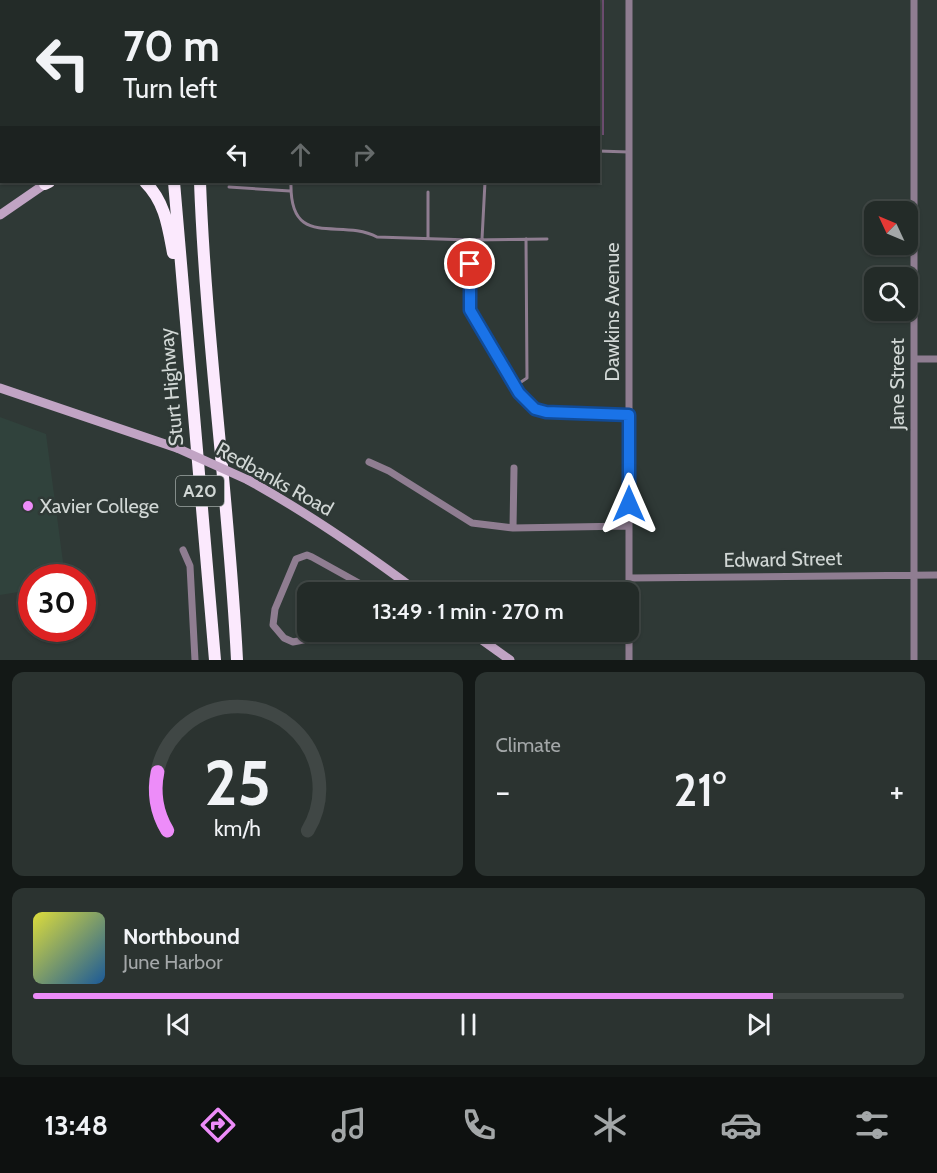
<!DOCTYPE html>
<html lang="en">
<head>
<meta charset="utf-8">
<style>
	:root { --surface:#232b28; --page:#2b3330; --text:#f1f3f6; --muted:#a3a7a8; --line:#404745; --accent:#ed8cf9 }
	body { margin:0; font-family:Cabin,sans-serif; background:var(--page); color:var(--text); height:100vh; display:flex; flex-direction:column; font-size:22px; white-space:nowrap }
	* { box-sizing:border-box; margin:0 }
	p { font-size:20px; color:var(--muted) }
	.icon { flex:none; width:33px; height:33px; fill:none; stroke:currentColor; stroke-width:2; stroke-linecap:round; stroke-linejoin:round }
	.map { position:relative; height:660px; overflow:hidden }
	.drawer { display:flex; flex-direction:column; gap:12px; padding:12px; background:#131816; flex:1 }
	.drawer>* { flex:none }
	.banner { position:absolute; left:0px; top:0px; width:600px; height:183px; box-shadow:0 2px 4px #0004,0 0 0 2px var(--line); background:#232b28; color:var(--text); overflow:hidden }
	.needle { width:39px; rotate:314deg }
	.fabs { position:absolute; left:864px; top:201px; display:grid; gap:12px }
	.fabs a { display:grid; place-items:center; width:54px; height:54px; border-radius:12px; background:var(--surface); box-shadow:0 2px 4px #0004,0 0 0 2px var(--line); font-size:30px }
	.speed { position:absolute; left:18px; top:564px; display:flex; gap:12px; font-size:30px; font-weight:700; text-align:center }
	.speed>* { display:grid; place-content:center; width:78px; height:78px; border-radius:50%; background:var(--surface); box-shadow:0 2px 4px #0004,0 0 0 2px var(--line); line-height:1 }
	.speed .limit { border:9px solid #d22; background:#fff; color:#111 }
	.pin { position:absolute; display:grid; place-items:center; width:51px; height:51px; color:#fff; margin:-26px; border:3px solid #fff; border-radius:50%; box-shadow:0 2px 6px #0007 }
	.me { position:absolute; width:66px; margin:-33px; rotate:0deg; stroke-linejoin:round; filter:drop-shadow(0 0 4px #0008) }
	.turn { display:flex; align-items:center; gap:21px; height:126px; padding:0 24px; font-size:27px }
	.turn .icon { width:78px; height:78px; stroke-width:2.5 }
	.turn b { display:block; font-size:42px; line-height:51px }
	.lanes { display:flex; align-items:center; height:57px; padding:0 24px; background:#0003; justify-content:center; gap:30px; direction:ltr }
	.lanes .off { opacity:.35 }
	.big { font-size:45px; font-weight:600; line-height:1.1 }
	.drawer .card { flex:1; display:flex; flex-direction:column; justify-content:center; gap:9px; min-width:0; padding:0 21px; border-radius:12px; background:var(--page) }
	.drawer .dial { align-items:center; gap:0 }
	.dial svg { height:156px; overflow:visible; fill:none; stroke:var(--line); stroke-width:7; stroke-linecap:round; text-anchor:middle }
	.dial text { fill:var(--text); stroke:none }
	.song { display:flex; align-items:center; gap:18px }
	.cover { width:72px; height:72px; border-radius:9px; background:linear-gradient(135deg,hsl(60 70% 55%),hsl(210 70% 35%)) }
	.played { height:6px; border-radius:3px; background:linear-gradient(90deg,var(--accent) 85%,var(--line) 85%) }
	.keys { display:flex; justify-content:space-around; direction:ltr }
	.heat { display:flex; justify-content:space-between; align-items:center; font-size:33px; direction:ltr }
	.drawer .tiles { flex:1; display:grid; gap:12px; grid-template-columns:1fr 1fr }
	.card:last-child { grid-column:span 2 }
	.trip { position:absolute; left:297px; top:582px; width:342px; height:60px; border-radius:12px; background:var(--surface); box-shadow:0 2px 4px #0004,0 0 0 2px var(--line); font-weight:600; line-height:60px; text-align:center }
	.tabs { display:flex; height:96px; justify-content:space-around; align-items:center; background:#0e1110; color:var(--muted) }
	.tabs .icon { width:42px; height:42px }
	.tabs .selected { color:var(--accent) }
	.tabs b { font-size:27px; color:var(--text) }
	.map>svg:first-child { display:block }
	.built { fill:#30423c }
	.green { fill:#6d4d71 }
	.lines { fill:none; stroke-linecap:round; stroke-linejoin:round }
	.lane { stroke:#8f7d91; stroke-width:3 }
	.street { stroke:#8f7d91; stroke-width:7 }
	.secondary { stroke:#c1a4c4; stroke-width:9 }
	.highway { stroke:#fbe9fd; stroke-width:12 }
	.secondary-bridge { stroke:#c1a4c4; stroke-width:9 }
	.route-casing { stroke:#114b97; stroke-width:15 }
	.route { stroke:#1a73e8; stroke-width:10 }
	.poi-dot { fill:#ed8cf9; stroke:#2f3936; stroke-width:2 }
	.labels { text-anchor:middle; stroke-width:5; stroke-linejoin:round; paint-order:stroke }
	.shield { fill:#2f3936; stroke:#a0a8a5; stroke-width:1.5 }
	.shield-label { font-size:18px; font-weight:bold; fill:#d1d7d5 }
	.street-label { font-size:20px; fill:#d1d7d5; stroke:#2f3936 }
	.poi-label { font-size:20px; fill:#d1d7d5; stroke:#2f3936; text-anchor:start }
</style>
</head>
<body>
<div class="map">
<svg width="937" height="660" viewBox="0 0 937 660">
	<rect width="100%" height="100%" fill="#2f3936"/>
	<path class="built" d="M0,417L46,434L65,577L32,578L31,590L0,595Z"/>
	<path class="green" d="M226,0H604V135H598V2Z"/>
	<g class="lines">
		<path class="lane" d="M598,151L629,152
			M291,182C289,251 340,217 377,237L470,240L547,239
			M229,187L290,191
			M428,238V192
			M482,239L485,182
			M470,240V310L519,393L535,409L546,413L629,415
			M515,386L527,378L526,239"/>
		<path class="street" d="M629,0V660
			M914,0V660
			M914,359H937
			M369,462L389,471L472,523L513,528L629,526
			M513,528L514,468
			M183,550L190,566L195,660
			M629,578L937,575
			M303,640L293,642L284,638L273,625L275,609L296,559L307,555L312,557L375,592"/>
		<path class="secondary" d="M0,215L45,184
			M0,388L177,448
			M248,480C308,513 363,551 418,592
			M471,632L510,660"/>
		<path class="highway" d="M195,0V2
			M162,2L163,0
			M145,182C165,202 168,226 173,253
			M174,182L215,660
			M200,182C206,341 229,500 237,660
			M45,184L49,182"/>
		<path class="secondary-bridge" d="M177,448L248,480"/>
	</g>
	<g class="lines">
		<g class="route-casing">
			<path id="route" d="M470,264V310L519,393L535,409L546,412L629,415V504"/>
		</g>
		<use href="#route" class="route"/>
	</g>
	<circle class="poi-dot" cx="28" cy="506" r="6"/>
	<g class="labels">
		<rect class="shield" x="176" y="476" width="48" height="30" rx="4.5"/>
		<g class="shield-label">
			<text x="200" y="497">A20</text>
		</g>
		<g class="street-label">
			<text transform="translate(612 312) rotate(-90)" y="7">Dawkins Avenue</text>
			<text transform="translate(897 384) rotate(-90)" y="7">Jane Street</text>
			<text transform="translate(171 387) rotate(-95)" y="7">Sturt Highway</text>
			<text transform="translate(275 479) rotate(29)" y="7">Redbanks Road</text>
			<text transform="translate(783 559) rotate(-1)" y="7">Edward Street</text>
		</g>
		<g class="poi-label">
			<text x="40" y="513">Xavier College</text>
		</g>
	</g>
</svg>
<div class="fabs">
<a><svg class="needle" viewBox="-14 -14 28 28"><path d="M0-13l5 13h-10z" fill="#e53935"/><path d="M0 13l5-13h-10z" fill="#a3a7a8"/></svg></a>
<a><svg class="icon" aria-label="search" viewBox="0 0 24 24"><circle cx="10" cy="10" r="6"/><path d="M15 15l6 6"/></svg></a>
</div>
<div class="speed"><div class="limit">30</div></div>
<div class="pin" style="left:470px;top:264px;background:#d93025"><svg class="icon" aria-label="arrive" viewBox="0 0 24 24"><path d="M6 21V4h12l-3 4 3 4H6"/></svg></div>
<svg class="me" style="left:629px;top:504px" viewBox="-20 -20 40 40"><path d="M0-17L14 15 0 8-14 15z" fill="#1a73e8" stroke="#fff" stroke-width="4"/></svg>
<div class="trip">13:49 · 1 min · 270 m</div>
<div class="banner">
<div class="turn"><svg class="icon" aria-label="left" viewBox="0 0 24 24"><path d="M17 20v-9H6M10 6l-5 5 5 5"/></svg><div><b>70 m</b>Turn left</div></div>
<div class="lanes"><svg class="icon" aria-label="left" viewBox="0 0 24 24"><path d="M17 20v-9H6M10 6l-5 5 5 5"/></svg><svg class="icon off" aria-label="ahead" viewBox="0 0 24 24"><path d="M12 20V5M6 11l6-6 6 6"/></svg><svg class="icon off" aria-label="right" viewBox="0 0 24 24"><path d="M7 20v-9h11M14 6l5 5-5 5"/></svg></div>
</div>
</div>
<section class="drawer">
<div class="tiles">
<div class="card dial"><svg viewBox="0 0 100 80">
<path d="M14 69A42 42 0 1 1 86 69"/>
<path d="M14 69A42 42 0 0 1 9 39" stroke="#ed8cf9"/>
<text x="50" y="56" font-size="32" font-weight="700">25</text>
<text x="50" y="72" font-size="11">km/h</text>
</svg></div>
<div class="card"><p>Climate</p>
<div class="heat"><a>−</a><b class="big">21°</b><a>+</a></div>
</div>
<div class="card">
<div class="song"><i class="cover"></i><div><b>Northbound</b><p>June Harbor</p></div></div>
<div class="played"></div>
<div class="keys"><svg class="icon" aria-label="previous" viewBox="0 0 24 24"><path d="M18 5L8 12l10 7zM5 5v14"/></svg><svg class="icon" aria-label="pause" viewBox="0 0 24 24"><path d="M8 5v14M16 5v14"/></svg><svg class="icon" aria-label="next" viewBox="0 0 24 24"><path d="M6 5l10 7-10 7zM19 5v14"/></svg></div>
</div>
</div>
</section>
<nav class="tabs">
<b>13:48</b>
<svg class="icon selected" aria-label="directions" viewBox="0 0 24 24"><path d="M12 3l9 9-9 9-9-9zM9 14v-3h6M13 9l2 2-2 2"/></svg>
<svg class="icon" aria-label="music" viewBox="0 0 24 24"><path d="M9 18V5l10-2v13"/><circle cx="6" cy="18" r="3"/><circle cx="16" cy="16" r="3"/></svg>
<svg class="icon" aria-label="phone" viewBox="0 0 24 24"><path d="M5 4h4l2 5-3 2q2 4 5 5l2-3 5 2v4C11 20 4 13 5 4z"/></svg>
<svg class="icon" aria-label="climate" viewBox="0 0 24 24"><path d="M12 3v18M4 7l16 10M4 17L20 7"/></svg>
<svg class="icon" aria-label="car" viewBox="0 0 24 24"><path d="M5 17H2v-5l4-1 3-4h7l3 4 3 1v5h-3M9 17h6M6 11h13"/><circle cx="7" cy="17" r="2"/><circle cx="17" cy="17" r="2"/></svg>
<svg class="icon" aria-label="filters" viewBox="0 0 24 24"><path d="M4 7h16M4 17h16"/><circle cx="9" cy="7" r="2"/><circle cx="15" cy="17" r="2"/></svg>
</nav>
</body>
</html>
